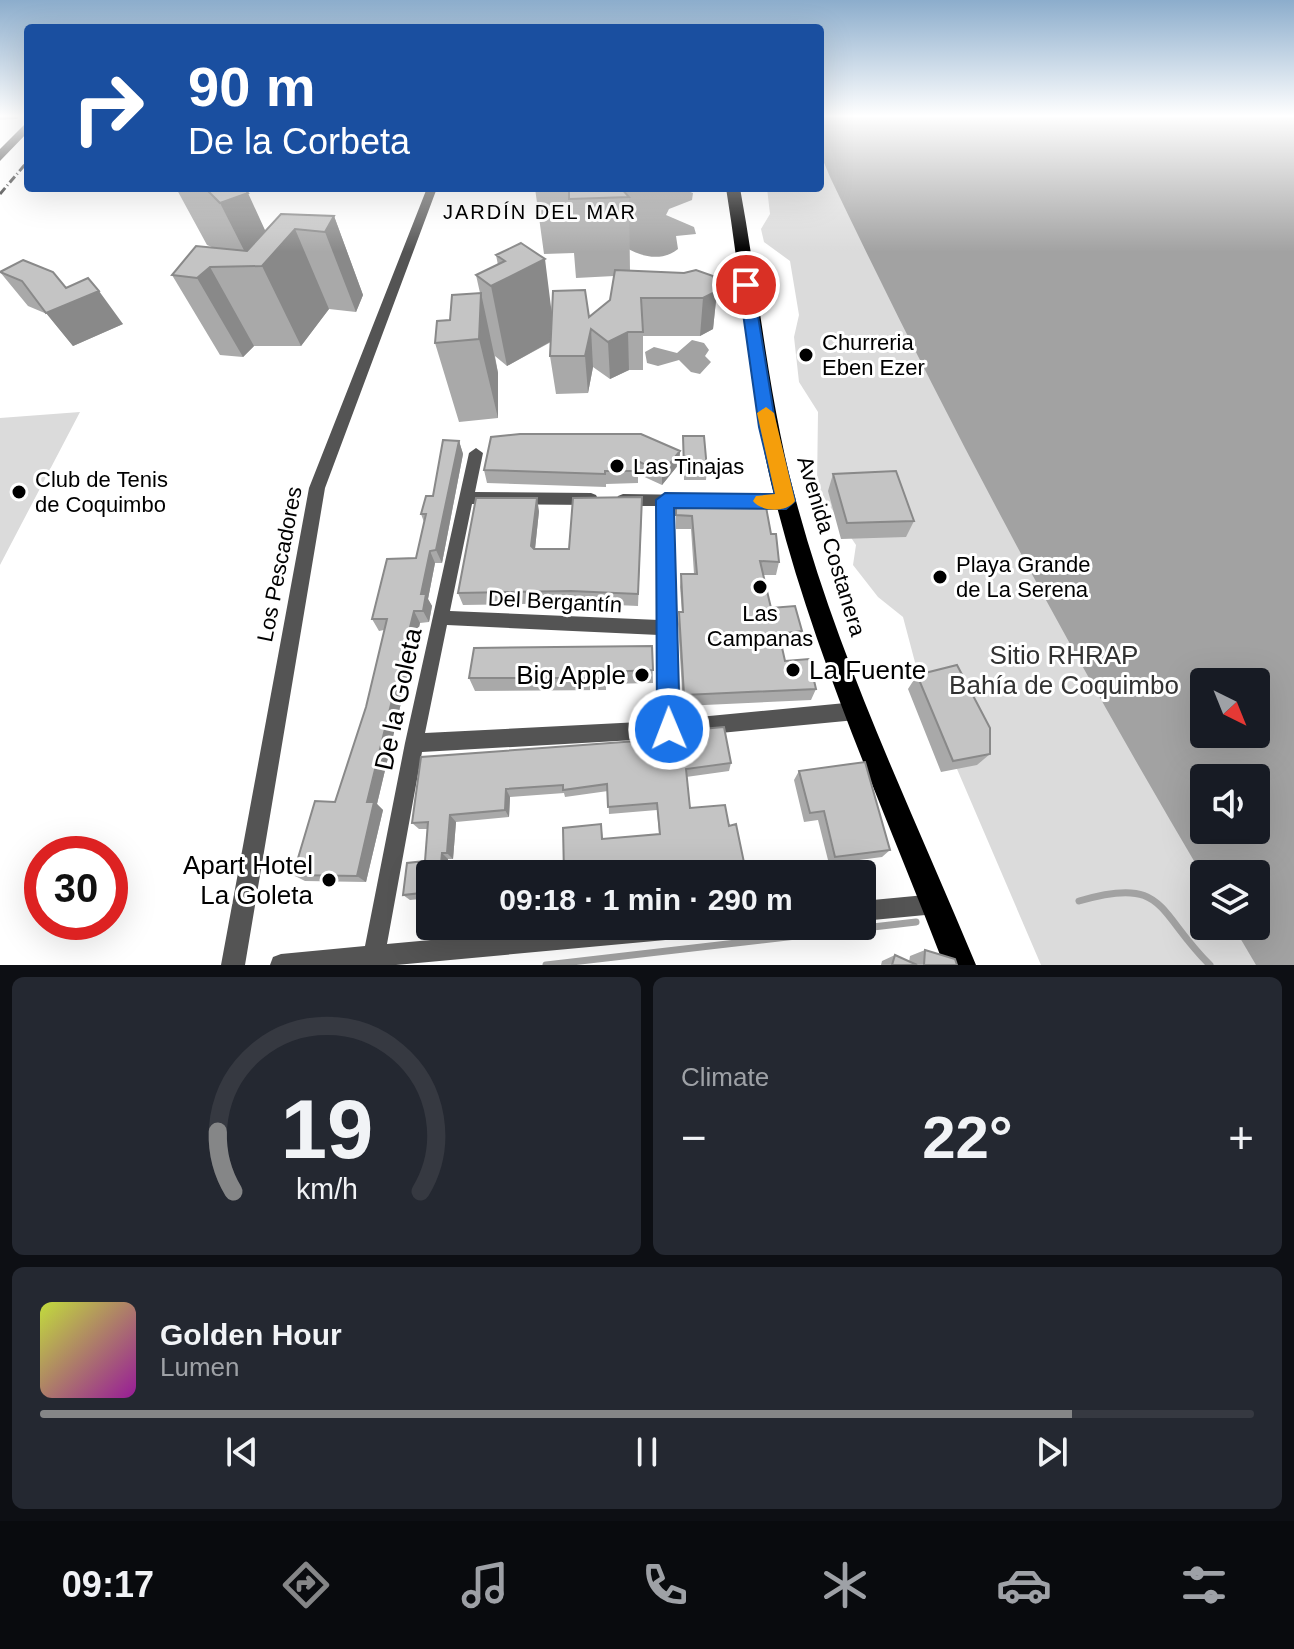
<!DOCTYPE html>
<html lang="en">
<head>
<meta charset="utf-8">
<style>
	:root { --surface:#171b24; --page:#242831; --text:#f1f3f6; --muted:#9ea1a6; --line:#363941; --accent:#858687 }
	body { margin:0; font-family:Helvetica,sans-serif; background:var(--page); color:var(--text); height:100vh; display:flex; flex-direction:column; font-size:30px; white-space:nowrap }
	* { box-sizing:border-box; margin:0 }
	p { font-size:26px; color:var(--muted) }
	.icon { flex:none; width:44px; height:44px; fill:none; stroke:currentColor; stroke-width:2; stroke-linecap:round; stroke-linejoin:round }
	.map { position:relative; height:965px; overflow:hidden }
	.panel { display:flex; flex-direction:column; gap:12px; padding:12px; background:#0d0f14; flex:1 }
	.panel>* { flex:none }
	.guide { position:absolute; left:24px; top:24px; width:800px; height:168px; border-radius:8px; box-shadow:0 8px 32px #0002; background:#1a4fa0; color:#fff; overflow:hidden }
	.needle { width:52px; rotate:137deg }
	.fabs { position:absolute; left:1190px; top:668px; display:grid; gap:16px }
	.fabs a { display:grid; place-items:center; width:80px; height:80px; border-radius:8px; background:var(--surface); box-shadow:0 8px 32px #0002; font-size:40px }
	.speed { position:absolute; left:24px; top:836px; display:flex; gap:16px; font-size:40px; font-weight:700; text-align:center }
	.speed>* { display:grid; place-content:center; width:104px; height:104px; border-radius:50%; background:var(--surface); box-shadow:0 8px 32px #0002; line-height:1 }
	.speed .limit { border:12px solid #d22; background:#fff; color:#111 }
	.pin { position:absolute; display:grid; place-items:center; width:68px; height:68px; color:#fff; margin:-34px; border:4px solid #fff; border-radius:50%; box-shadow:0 2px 8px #0007 }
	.me { position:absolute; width:88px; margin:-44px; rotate:359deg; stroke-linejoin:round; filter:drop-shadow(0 0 6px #0008) }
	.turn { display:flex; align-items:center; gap:28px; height:168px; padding:0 32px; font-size:36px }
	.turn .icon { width:104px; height:104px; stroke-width:2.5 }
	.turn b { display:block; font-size:56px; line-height:68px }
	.big { font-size:60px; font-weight:700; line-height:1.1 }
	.panel .widget { flex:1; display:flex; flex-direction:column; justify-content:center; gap:12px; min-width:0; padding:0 28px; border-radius:12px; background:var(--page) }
	.panel .dial { align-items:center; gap:0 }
	.dial svg { height:208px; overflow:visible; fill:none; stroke:var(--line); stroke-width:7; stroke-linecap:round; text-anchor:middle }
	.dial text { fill:var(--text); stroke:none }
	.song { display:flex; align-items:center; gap:24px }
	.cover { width:96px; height:96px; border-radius:12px; background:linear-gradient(135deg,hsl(70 70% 55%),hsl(300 70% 35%)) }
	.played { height:8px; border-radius:4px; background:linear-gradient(90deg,var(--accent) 85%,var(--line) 85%) }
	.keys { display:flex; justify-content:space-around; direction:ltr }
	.heat { display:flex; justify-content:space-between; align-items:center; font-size:44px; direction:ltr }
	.panel .tiles { flex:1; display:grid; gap:12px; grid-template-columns:1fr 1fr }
	.widget:last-child { grid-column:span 2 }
	.trip { position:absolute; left:416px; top:860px; width:460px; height:80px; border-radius:8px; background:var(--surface); box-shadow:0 8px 32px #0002; font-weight:700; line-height:80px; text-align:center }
	.tab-bar { display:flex; height:128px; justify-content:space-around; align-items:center; background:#090b0e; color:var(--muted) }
	.tab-bar .icon { width:56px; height:56px }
	.tab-bar .selected { color:var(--accent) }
	.tab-bar b { font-size:36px; color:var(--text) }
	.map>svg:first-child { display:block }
	.green { fill:#dbdbdb; fill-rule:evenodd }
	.water { fill:#a2a2a2; fill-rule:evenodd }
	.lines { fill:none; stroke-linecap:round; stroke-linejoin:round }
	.stream { stroke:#a2a2a2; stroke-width:7 }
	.minor { fill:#545454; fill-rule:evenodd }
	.tertiary { fill:#545454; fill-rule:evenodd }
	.primary { fill:#000; fill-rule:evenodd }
	.rail { stroke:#000; stroke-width:3; stroke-dasharray:8 3 1 3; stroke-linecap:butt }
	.wall { fill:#a9a9a9 }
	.shaded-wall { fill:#898989 }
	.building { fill:#c4c4c4; stroke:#898989; stroke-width:2 }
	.route { fill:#1a73e8; stroke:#114b97; stroke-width:2 }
	.slow { fill:#f59e0b }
	.poi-dot { fill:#000; stroke:#fff; stroke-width:3 }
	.labels { text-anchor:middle; stroke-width:6; stroke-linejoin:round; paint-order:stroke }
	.far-neighbourhood-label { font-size:20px; letter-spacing:2px; fill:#000; stroke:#fff }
	.poi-label { font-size:22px; fill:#000; stroke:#fff; text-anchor:start }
	.street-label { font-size:22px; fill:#000; stroke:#fff }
	.near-park-label { font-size:26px; fill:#323232; stroke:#fff }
	.near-poi-label { font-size:26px; fill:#000; stroke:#fff; text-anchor:end }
	.near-street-label { font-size:26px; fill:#000; stroke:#fff }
</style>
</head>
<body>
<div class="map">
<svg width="1294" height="965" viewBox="0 0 1294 965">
	<rect width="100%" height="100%" fill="#fff"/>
	<path class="green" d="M820,117L1204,682V734H1256L1294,965H1041L921,685L903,617L878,597L853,565L856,545L817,487L818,412L799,382L794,337L799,315L790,261L764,242L761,229L770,214L767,188H820ZM1204,778H1256V830H1204ZM1204,874H1256V926H1204Z
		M80,412L0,565V418Z"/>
	<path class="water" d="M820,117H1294V965H1256L1233,926H1256V874H1204V878C1069,650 944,416 830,177L820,153ZM1204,682H1256V734H1204ZM1204,778H1256V830H1204Z
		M625,188H680L693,193L692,200L669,209L666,215L694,227L696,234L676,236L678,249C662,262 641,257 625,247V219L634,208L621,194Z
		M692,340L704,343L709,350L705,356L711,362L700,374L691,372L679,360L658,366L647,363L645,352L654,347L677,353Z"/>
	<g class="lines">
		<path class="stream" d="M1079,901C1167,875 1156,912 1210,965
			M546,965L916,922"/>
		<path class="minor" d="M476,448L483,453L475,492L591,493L596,495L598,499L596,503L591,505L472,504L450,611L659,620L658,506H623L618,504L616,500L618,496L623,494L695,495L700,497L702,501L700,505L672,506L678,719L856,702L862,705L865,711L862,717L856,720L669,738L422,752L387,944L584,926H709L705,933L698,937L396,965H270L273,957L281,954L365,946L405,743L469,453ZM447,625L659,635L660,721L425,733Z
			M747,495H786L791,497L793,501L791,505L786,507H747L742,505L740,501L742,497Z
			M936,894L943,897L946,904L943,911L936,914L862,921V901Z"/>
		<path class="tertiary" d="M427,188H437L325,488L245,965H221L309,488Z"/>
		<path class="primary" d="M28,121V132L0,161V149Z
			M726,188H740C759,291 768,396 795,497C838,659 912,811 976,965H944C885,811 815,659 775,499C749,397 743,291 726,188Z"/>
		<path class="rail" d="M0,194L28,161"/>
	</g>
	<path class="wall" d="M0,117H19L17,119L0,120Z
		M176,188H243L265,231L334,216L363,295L356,312L329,309L301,346H254L243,357L220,355L172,275L214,248L207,245Z
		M535,188H621L629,197L630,271L717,291L713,329L700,336H643V370H629L610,379L593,367L588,393L556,394L550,356L551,342L507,366L495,356L498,373V418L459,422L435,343L450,320L480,293L476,275L498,265L496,255L521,243L552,315L589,317L610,300L614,276L576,278L574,253L544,254Z
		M0,272L66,288L123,324L73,346L47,314L28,306Z
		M683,436L707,469L706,480H684Z
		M459,441L463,454L442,563H435L428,599L432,606L429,622L420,623L377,804L383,810L366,882L305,881L293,875L335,802L366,707L384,630L379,631L372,619L416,558L424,522L421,514L433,496Z
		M680,451L679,464L662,485L638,474V483L606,484V487L487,483L484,470Z
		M833,474L914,521L906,537L841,539L828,491Z
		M676,496L771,534L779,562L776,575H763L771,608L802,631L797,644L781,645L785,661L816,689L811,700L683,706L678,624L679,612H682L680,587L681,574H694L691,529H676Z
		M642,510L638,606L573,603L463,605L458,593L539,511L535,549H569Z
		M652,646L653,683L606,684V690L475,691L469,678Z
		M917,675L990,754L977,765L941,772L908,689Z
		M689,730L731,763L729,771L686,777L690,808L729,826L746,872L745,874H564L602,831L603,839L659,834L657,810L609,814L608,791L565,797L564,793L510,797L509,817L456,822L453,859H448L447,874H430V898L410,900L403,895L425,861L428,829H419L412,823L421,757L651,740L689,736Z
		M799,771L890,850L882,857L829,864L818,820L804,822L794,780Z
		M925,950L957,965H892L909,962L910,956Z
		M895,955L892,965H881L882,961Z"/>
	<path class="shaded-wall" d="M248,193L275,252L295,229L329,309L301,346L262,266H252L220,203Z
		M334,216L363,295L356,312L325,232Z
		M545,259L555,339L507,366L491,286Z
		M210,267L254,346L243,357L197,278Z
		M99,291L123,324L73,346L46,313Z
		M717,291L713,329L700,336L703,298Z
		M481,293L498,373V418L479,339Z
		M591,329L593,367L588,393L585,356Z
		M628,332L629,370L610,379L608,342Z
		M459,441L463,454L442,563L436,550Z
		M680,451L679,464L662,485V473Z
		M537,498L539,511L534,558L531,546Z
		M430,551L435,563L428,599L432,606L429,622L423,611L421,594Z
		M414,611L420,623L377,804L383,810L366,882L357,876L367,802Z
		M506,789L510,797L509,817L505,810Z
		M450,815L456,822L453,859L447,853Z
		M442,853L448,859L447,874H440Z"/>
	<path class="building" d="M205,188H243L248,193L220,203Z
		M569,188H621L629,197L569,199Z
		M281,214L334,216L325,232L295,229L262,266L210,267L197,278L172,275L196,246L247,251Z
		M521,243L545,259L491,286L476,275L505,261L496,255Z
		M23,260L53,272L66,288L88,278L99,291L46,313L22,281L0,272Z
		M615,270L684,273L696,270L713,276L717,291L703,298H641L643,332H628L608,342L591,329L585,356H550L553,291L585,290L589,317L610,300Z
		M481,293L479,339L435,343L437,321L450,320L452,295Z
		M520,434H641L680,451L662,473L638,461V471H605V474L484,470L491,437Z
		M683,436H704L707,469H684Z
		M443,440L459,441L436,550L430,551L421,594H426L423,611H414L367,802H374L357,876L293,875L315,801L335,802L366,707L387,619H372L387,559L416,558L426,514H421L426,496H433Z
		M896,471L914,521L847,523L833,474Z
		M676,496H764L771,534H776L779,562L760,561L771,608L795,606L802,631L779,634L785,661L809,659L816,689L684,695L679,612H683L681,574H697L692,516L676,515Z
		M642,497L638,594L571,591L458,593L476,498H537L531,546L534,549H569L573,498Z
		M652,646L653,670L605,672V678H469L474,648Z
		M957,665L990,728V754L953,761L917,675Z
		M724,727L731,763L686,769L690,808L725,805L729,826L736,824L746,872L722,874H564L563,828L601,824L602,839L660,834L657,803L608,807L607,784L563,790V785L506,789L505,810L450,815L447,853H442L440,874H430V892L403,895L407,863L425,861L428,822L412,823L421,757L651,740L690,736L689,730Z
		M865,762L890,850L835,857L824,811L810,813L799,771Z
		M925,950L955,959L957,965H924Z
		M895,955L917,965H892Z"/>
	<linearGradient id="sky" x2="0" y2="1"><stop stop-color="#8cadcc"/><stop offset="0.46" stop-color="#fff"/><stop offset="1" stop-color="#fff" stop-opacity="0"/></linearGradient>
	<rect width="1294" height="252" fill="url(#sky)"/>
	<path class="route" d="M746,281L753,285L776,427L795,501L786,509L674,508L680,729L677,737L669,740L660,737L657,729L656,500L665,493L775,494L759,427L739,285Z"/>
	<path class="slow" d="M766,407L774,413L795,501C787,513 761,512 753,501L756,496L775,494L757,413Z"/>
	<g class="poi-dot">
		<circle cx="806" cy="355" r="8"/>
		<circle cx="617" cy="466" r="8"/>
		<circle cx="19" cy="492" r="8"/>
		<circle cx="940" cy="577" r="8"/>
		<circle cx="760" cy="587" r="8"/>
		<circle cx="793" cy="670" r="8"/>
		<circle cx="642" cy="675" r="8"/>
		<circle cx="329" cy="880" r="8"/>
	</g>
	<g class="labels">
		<g class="far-neighbourhood-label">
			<text x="540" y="219">JARDÍN DEL MAR</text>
		</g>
		<g class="poi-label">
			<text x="822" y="350">Churreria<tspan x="822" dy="25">Eben Ezer</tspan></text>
			<text x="633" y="474">Las Tinajas</text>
			<text x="35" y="487">Club de Tenis<tspan x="35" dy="25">de Coquimbo</tspan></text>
			<text x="956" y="572">Playa Grande<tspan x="956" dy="25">de La Serena</tspan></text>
			<text x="760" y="621" text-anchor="middle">Las<tspan x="760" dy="25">Campanas</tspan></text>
		</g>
		<g class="street-label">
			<text transform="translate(832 546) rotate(73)" y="8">Avenida Costanera</text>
			<text transform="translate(279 564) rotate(-79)" y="8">Los Pescadores</text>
			<text transform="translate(555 601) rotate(3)" y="8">Del Bergantín</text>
		</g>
		<g class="near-park-label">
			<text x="1064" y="664">Sitio RHRAP<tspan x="1064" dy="30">Bahía de Coquimbo</tspan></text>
		</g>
		<g class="near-poi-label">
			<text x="809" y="679" text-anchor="start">La Fuente</text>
			<text x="626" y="684">Big Apple</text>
			<text x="313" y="874">Apart Hotel<tspan x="313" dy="30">La Goleta</tspan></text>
		</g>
		<g class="near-street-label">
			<text transform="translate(398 699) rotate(-78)" y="9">De la Goleta</text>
		</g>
	</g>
</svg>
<div class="fabs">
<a><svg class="needle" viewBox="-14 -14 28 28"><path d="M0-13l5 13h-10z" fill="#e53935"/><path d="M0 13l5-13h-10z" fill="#9ea1a6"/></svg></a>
<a><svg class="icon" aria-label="sound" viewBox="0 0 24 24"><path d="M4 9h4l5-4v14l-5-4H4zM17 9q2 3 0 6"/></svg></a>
<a><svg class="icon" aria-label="layers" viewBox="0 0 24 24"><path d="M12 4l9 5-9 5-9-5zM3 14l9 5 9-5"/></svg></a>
</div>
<div class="speed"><div class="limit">30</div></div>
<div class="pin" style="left:746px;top:285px;background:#d93025"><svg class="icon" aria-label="arrive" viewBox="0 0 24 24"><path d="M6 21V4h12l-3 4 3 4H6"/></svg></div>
<svg class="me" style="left:669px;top:729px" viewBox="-20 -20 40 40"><circle r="17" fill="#1a73e8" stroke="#fff" stroke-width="3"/><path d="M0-11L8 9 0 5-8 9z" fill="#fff"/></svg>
<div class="trip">09:18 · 1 min · 290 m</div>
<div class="guide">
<div class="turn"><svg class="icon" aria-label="right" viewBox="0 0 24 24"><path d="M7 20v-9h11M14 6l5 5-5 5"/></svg><div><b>90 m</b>De la Corbeta</div></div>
</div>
</div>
<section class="panel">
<div class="tiles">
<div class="widget dial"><svg viewBox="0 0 100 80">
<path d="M14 69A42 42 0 1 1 86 69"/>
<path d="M14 69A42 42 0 0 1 8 46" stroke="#858687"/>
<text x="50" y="56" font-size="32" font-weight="700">19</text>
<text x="50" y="72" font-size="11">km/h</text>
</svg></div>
<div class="widget"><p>Climate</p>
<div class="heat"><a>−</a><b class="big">22°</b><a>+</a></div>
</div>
<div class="widget">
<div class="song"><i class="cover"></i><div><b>Golden Hour</b><p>Lumen</p></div></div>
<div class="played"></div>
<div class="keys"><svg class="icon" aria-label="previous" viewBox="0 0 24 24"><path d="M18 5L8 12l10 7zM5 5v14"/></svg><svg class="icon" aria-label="pause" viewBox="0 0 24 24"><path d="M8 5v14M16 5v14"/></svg><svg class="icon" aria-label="next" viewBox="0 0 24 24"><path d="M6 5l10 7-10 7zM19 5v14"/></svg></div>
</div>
</div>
</section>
<nav class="tab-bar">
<b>09:17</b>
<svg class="icon selected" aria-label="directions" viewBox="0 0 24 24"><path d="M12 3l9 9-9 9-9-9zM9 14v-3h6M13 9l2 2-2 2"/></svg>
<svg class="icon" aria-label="music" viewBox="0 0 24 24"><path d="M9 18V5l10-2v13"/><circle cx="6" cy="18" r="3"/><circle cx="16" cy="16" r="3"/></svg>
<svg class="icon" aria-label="phone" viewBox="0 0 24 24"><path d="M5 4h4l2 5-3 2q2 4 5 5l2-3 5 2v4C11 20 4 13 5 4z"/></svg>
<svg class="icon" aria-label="climate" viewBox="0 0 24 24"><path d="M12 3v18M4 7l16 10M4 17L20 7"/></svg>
<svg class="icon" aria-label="car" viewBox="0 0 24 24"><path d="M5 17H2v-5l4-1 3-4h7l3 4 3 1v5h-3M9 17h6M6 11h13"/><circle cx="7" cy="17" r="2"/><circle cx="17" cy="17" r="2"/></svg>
<svg class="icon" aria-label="filters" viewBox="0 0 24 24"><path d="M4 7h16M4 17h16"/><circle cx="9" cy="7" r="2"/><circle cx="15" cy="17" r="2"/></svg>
</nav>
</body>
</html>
